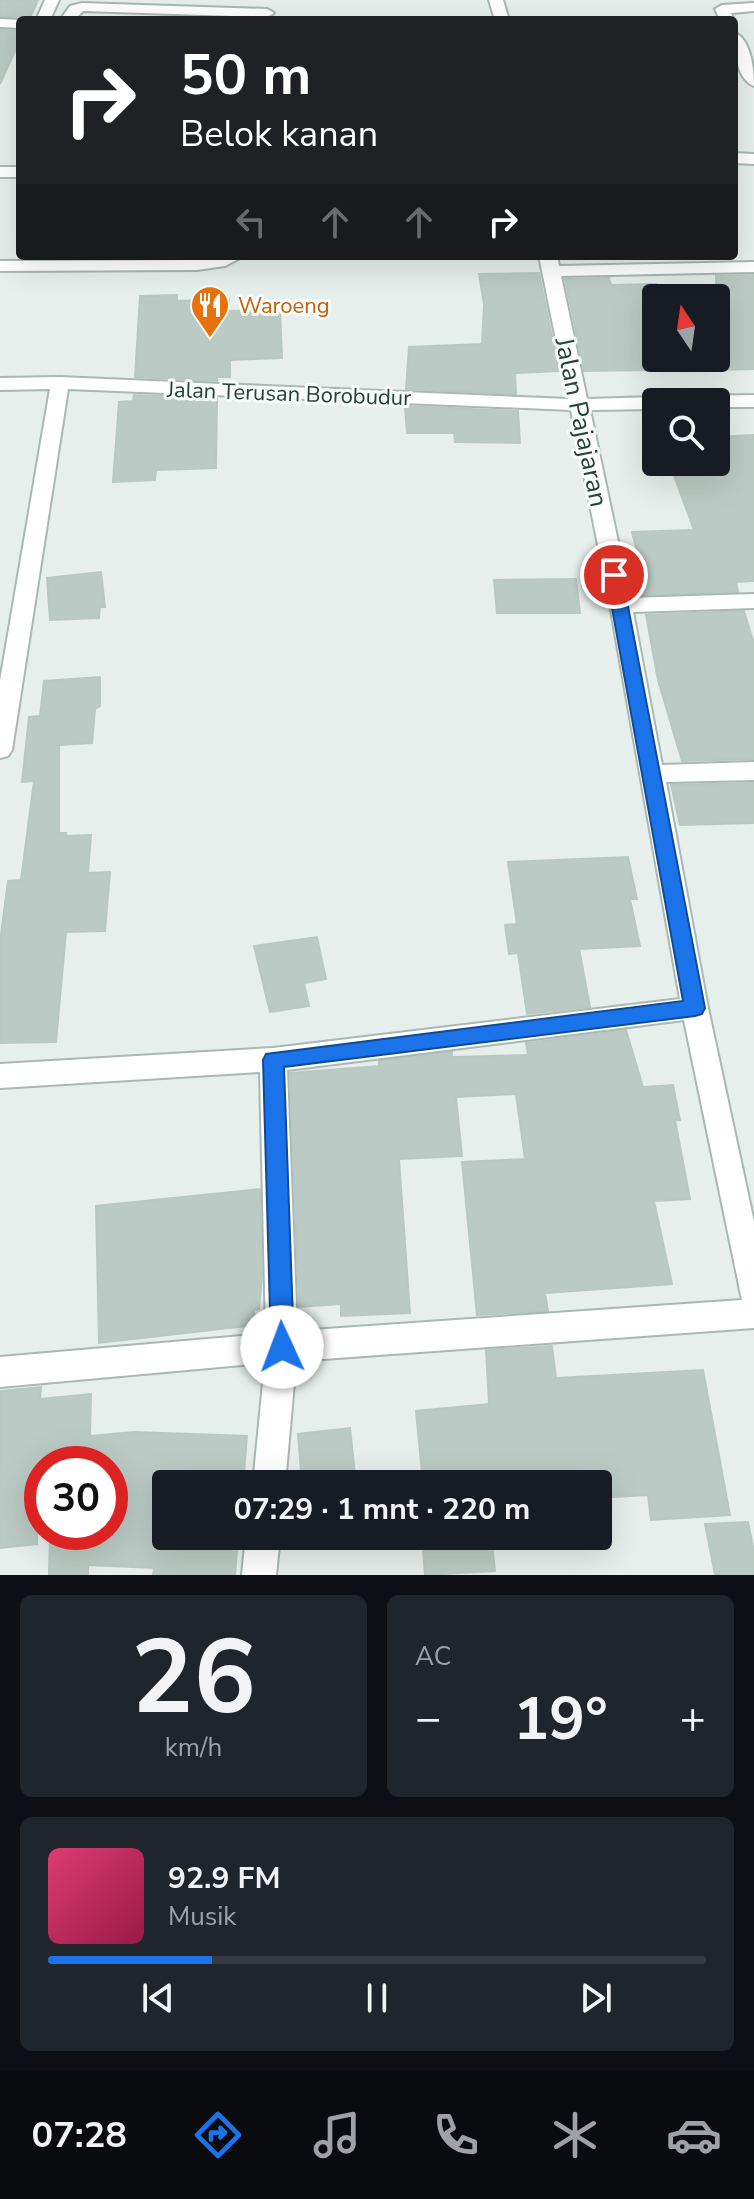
<!DOCTYPE html>
<html lang="id">
<head>
<meta charset="utf-8">
<style>
	:root { --surface:#171b24; --page:#20242c; --text:#f1f3f6; --muted:#9ea1a6; --line:#363941; --accent:#1a73e8 }
	body { margin:0; font-family:"Nunito Sans",sans-serif; background:var(--page); color:var(--text); height:100vh; display:flex; flex-direction:column; font-size:30px; white-space:nowrap }
	* { box-sizing:border-box; margin:0 }
	p { font-size:26px; color:var(--muted) }
	.icon { flex:none; width:44px; height:44px; fill:none; stroke:currentColor; stroke-width:2; stroke-linecap:round; stroke-linejoin:round }
	.map { position:relative; height:1575px; overflow:hidden }
	.panel { display:flex; flex-direction:column; gap:20px; padding:20px; background:#0d0f14; flex:1 }
	.panel>* { flex:none }
	.banner { position:absolute; left:16px; top:16px; width:722px; height:244px; border-radius:8px; box-shadow:0 8px 32px #0002; background:#202124; color:#fff; overflow:hidden }
	.needle { width:52px; rotate:347deg }
	.controls { position:absolute; left:642px; top:284px; display:grid; gap:16px }
	.controls a { display:grid; place-items:center; width:88px; height:88px; border-radius:8px; background:var(--surface); box-shadow:0 8px 32px #0002; font-size:40px }
	.speed { position:absolute; left:24px; top:1446px; display:flex; gap:16px; font-size:40px; font-weight:700; text-align:center }
	.speed>* { display:grid; place-content:center; width:104px; height:104px; border-radius:50%; background:var(--surface); box-shadow:0 8px 32px #0002; line-height:1 }
	.speed .limit { border:12px solid #d22; background:#fff; color:#111 }
	.pin { position:absolute; display:grid; place-items:center; width:68px; height:68px; color:#fff; margin:-34px; border:4px solid #fff; border-radius:50%; box-shadow:0 2px 8px #0007 }
	.me { position:absolute; width:88px; margin:-44px; rotate:358deg; stroke-linejoin:round; filter:drop-shadow(0 0 6px #0008) }
	.turn { display:flex; align-items:center; gap:28px; height:168px; padding:0 32px; font-size:36px }
	.turn .icon { width:104px; height:104px; stroke-width:2.5 }
	.turn b { display:block; font-size:56px; line-height:68px }
	.lanes { display:flex; align-items:center; height:76px; padding:0 32px; background:#0003; justify-content:center; gap:40px; direction:ltr }
	.lanes .off { opacity:.35 }
	.big { font-size:60px; font-weight:700; line-height:1.1 }
	.panel .card { flex:1; display:flex; flex-direction:column; justify-content:center; gap:12px; min-width:0; padding:0 28px; border-radius:12px; background:var(--page) }
	.panel .dial { align-items:center; gap:0 }
	.dial b { font-size:104px; line-height:1 }
	.song { display:flex; align-items:center; gap:24px }
	.cover { width:96px; height:96px; border-radius:12px; background:linear-gradient(135deg,hsl(340 70% 55%),hsl(340 70% 35%)) }
	.played { height:8px; border-radius:4px; background:linear-gradient(90deg,var(--accent) 25%,var(--line) 25%) }
	.keys { display:flex; justify-content:space-around; direction:ltr }
	.heat { display:flex; justify-content:space-between; align-items:center; font-size:44px; direction:ltr }
	.panel .tiles { flex:1; display:grid; gap:20px; grid-template-columns:1fr 1fr }
	.card:last-child { grid-column:span 2 }
	.trip { position:absolute; left:152px; top:1470px; width:460px; height:80px; border-radius:8px; background:var(--surface); box-shadow:0 8px 32px #0002; font-weight:700; line-height:80px; text-align:center }
	.tab-bar { display:flex; height:128px; justify-content:space-around; align-items:center; background:#090b0e; color:var(--muted) }
	.tab-bar .icon { width:56px; height:56px }
	.tab-bar .current { color:var(--accent) }
	.tab-bar b { font-size:36px; color:var(--text) }
	.map>svg:first-child { display:block }
	.building { fill:#bbcac4; stroke:#b8c9c2; stroke-width:2 }
	.lines { fill:none; stroke-linecap:round; stroke-linejoin:round }
	.street-casing { stroke:#a8b8b2; stroke-width:4 }
	.street { fill:#fff; fill-rule:evenodd }
	.route { fill:#1a73e8; stroke:#114b97; stroke-width:2 }
	.labels { text-anchor:middle; stroke-width:6; stroke-linejoin:round; paint-order:stroke }
	.far-food-label { font-size:22px; fill:#c56008; stroke:#f7fbf9; text-anchor:start }
	.far-street-label { font-size:22px; fill:#24423a; stroke:#f7fbf9 }
	.street-label { font-size:26px; fill:#24423a; stroke:#f7fbf9 }
</style>
</head>
<body>
<div class="map">
<svg width="754" height="1575" viewBox="0 0 754 1575">
	<rect width="100%" height="100%" fill="#e6efeb"/>
	<path class="building" d="M0,0H38L29,20L0,16Z
		M0,30L20,31V40L0,84Z
		M539,273L559,371L515,373L516,394L406,389L409,347L482,344L484,304L479,274Z
		M754,275V369L716,370V276Z
		M609,278L611,285L656,284V370L584,371L565,279Z
		M177,295V301L229,299V311L280,309L282,358L230,360V377H217V381L135,377L140,296Z
		M134,395L217,398L216,468L156,470L155,480L113,482L119,402L133,401Z
		M405,406L518,411L520,443L455,442L454,433H407Z
		M754,435V581L736,582L738,592L642,595L634,563H640L632,532L694,530L669,462H716V437Z
		M101,572L105,607H100L99,618L50,620L47,578Z
		M576,579L580,613H497L494,580Z
		M744,611L754,644V759L682,761L658,680L646,615Z
		M100,677V706L95,709L92,743L59,745V833H66V836L91,835L88,873L110,872L105,931L66,932L56,1042L0,1043V942L8,881L21,880L34,781L22,782L29,717L40,716L44,681Z
		M754,783V823L680,825L671,785Z
		M628,857L637,899H630L640,946L579,949L590,1007L527,1014L518,953L509,954L505,925L517,924L508,862Z
		M317,937L326,979L304,983L309,1006L270,1012L254,946Z
		M626,1030L643,1087L673,1085L680,1120H675L690,1199L654,1201L672,1284L545,1293L548,1311L477,1315L462,1162L525,1159L516,1094L456,1097L462,1156L399,1159L410,1313L341,1316V1304L299,1307L290,1073L379,1066V1061L452,1052V1057L528,1055L526,1043Z
		M260,1189L262,1276L259,1309L254,1310L255,1325L99,1343L96,1206Z
		M552,1346L556,1378L703,1370L730,1515L651,1520L648,1495L598,1498V1484H423L416,1411L489,1404L486,1350Z
		M41,1387L40,1399L91,1394L90,1436L134,1432L247,1436L243,1484H166V1536H238L235,1575H153L154,1568L88,1565V1575H49L50,1532H110V1464H39L37,1544L0,1548V1391Z
		M350,1428L356,1484H302L298,1434Z
		M748,1522L754,1552V1575H715L705,1524Z
		M422,1536H491L495,1571L425,1575Z"/>
	<g class="lines">
		<g class="street-casing">
			<path id="street" d="M45,0H59L50,20H36Z
				M489,0H503L509,20H495Z
				M82,3L267,9L274,13L267,17L83,11L74,20H60L70,6Z
				M754,3V11L731,13L734,20H720L715,9L722,5Z
				M0,19L21,20L20,28L0,27Z
				M734,32C751,39 754,69 754,86C736,79 734,49 734,32Z
				M734,153L754,154V164L734,163Z
				M0,167H20V177H0Z
				M219,256H244L225,266L197,270L0,271V261L197,260Z
				M539,256H557L559,266L754,262V272L561,276L587,399L656,397L665,402H656V409L590,410L630,598L754,594V608L633,612L662,765L754,762V780L666,782L708,1008L754,1222V1328L296,1361L285,1484H253L265,1363L0,1387V1357L266,1334L260,1072L0,1088V1064L273,1048L680,999L610,605L571,410L68,389L12,750L8,756L0,758V681L50,389L0,390V378L60,377L568,399ZM684,1020L742,1300L297,1331L287,1070Z
				M754,395V407H716V402H686L696,396Z
				M246,1536H280L276,1575H242Z"/>
		</g>
		<use href="#street" class="street"/>
	</g>
	<path class="route" d="M614,569L622,575L705,1008L702,1014L695,1016L284,1067L294,1347L291,1355L282,1358L274,1355L271,1347L263,1060L266,1054L683,1001L606,575Z"/>
	<defs>
		<g id="restaurant-pin" transform="scale(2)"><path d="M0 17L-7.5 6A9.5 9.5 0 1 1 7.5 6Z" fill="#e8710a" stroke="#f7fbf9"/><path d="M-5-6h1v4h1v-4h1v4h1v-4h1v5L-1.5 .5V6h-2V.5L-5-1ZM5-6V6H3V1.5H1.5Q1.5-4 5-6Z" fill="#fff"/></g>
	</defs>
	<g fill-rule="evenodd">
		<use href="#restaurant-pin" x="210" y="305"/>
	</g>
	<g class="labels">
		<g class="far-food-label">
			<text x="238" y="313">Waroeng</text>
		</g>
		<g class="far-street-label">
			<text transform="translate(289 393) rotate(2)" y="8">Jalan Terusan Borobudur</text>
		</g>
		<g class="street-label">
			<text transform="translate(582 422) rotate(78)" y="9">Jalan Pajajaran</text>
		</g>
	</g>
</svg>
<div class="controls">
<a><svg class="needle" viewBox="-14 -14 28 28"><path d="M0-13l5 13h-10z" fill="#e53935"/><path d="M0 13l5-13h-10z" fill="#9ea1a6"/></svg></a>
<a><svg class="icon" aria-label="search" viewBox="0 0 24 24"><circle cx="10" cy="10" r="6"/><path d="M15 15l6 6"/></svg></a>
</div>
<div class="speed"><div class="limit">30</div></div>
<div class="pin" style="left:614px;top:575px;background:#d93025"><svg class="icon" aria-label="arrive" viewBox="0 0 24 24"><path d="M6 21V4h12l-3 4 3 4H6"/></svg></div>
<svg class="me" style="left:282px;top:1347px" viewBox="-20 -20 40 40"><circle r="19" fill="#fff"/><path d="M0-13L10 11 0 6-10 11z" fill="#1a73e8"/></svg>
<div class="trip">07:29 · 1 mnt · 220 m</div>
<div class="banner">
<div class="turn"><svg class="icon" aria-label="right" viewBox="0 0 24 24"><path d="M7 20v-9h11M14 6l5 5-5 5"/></svg><div><b>50 m</b>Belok kanan</div></div>
<div class="lanes"><svg class="icon off" aria-label="left" viewBox="0 0 24 24"><path d="M17 20v-9H6M10 6l-5 5 5 5"/></svg><svg class="icon off" aria-label="ahead" viewBox="0 0 24 24"><path d="M12 20V5M6 11l6-6 6 6"/></svg><svg class="icon off" aria-label="ahead" viewBox="0 0 24 24"><path d="M12 20V5M6 11l6-6 6 6"/></svg><svg class="icon" aria-label="right" viewBox="0 0 24 24"><path d="M7 20v-9h11M14 6l5 5-5 5"/></svg></div>
</div>
</div>
<section class="panel">
<div class="tiles">
<div class="card dial"><b>26</b><p>km/h</p></div>
<div class="card"><p>AC</p>
<div class="heat"><a>−</a><b class="big">19°</b><a>+</a></div>
</div>
<div class="card">
<div class="song"><i class="cover"></i><div><b>92.9 FM</b><p>Musik</p></div></div>
<div class="played"></div>
<div class="keys"><svg class="icon" aria-label="previous" viewBox="0 0 24 24"><path d="M18 5L8 12l10 7zM5 5v14"/></svg><svg class="icon" aria-label="pause" viewBox="0 0 24 24"><path d="M8 5v14M16 5v14"/></svg><svg class="icon" aria-label="next" viewBox="0 0 24 24"><path d="M6 5l10 7-10 7zM19 5v14"/></svg></div>
</div>
</div>
</section>
<nav class="tab-bar">
<b>07:28</b>
<svg class="icon current" aria-label="directions" viewBox="0 0 24 24"><path d="M12 3l9 9-9 9-9-9zM9 14v-3h6M13 9l2 2-2 2"/></svg>
<svg class="icon" aria-label="music" viewBox="0 0 24 24"><path d="M9 18V5l10-2v13"/><circle cx="6" cy="18" r="3"/><circle cx="16" cy="16" r="3"/></svg>
<svg class="icon" aria-label="phone" viewBox="0 0 24 24"><path d="M5 4h4l2 5-3 2q2 4 5 5l2-3 5 2v4C11 20 4 13 5 4z"/></svg>
<svg class="icon" aria-label="climate" viewBox="0 0 24 24"><path d="M12 3v18M4 7l16 10M4 17L20 7"/></svg>
<svg class="icon" aria-label="car" viewBox="0 0 24 24"><path d="M5 17H2v-5l4-1 3-4h7l3 4 3 1v5h-3M9 17h6M6 11h13"/><circle cx="7" cy="17" r="2"/><circle cx="17" cy="17" r="2"/></svg>
</nav>
</body>
</html>
